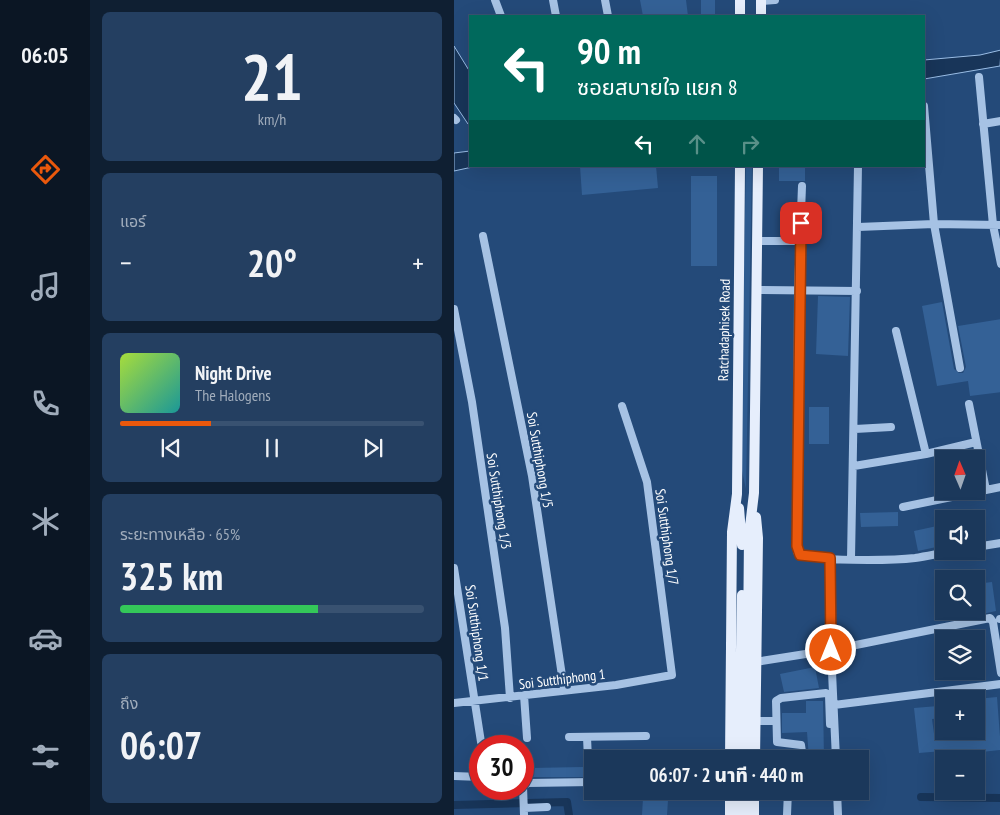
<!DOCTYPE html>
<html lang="th">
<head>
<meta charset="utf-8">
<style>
	:root { --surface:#1b385b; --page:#243f61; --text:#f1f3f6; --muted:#a0acbb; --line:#395271; --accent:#ea580c }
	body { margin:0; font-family:"PT Sans Narrow","Noto Sans Thai",sans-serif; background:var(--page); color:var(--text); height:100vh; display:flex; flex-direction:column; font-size:19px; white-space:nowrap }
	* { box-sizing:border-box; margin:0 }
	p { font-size:16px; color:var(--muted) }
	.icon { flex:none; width:28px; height:28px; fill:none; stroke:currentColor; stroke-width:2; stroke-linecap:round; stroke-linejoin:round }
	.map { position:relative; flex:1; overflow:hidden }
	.details { display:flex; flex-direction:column; gap:12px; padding:12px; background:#0f1f32; width:364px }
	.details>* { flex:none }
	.top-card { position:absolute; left:15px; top:15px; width:456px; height:152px; border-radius:0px; box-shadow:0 5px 20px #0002,0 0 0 1px var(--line); background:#00695c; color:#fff; overflow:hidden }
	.needle { width:32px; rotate:358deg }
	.tools { position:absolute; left:481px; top:450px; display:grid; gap:10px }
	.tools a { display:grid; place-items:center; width:50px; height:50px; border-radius:0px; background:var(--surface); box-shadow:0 5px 20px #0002,0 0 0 1px var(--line); font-size:25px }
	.speed { position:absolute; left:15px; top:735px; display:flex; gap:10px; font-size:25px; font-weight:700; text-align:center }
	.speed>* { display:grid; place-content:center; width:65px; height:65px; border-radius:50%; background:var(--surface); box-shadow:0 5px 20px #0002,0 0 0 1px var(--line); line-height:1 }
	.speed .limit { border:8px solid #d22; background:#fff; color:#111 }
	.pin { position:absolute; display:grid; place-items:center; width:42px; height:42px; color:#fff; margin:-21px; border-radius:10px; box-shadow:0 2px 8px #0006 }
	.me { position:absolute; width:55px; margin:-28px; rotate:0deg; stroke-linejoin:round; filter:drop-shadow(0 0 4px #0008) }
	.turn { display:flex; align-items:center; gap:18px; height:105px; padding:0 25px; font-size:22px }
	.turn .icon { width:65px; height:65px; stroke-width:2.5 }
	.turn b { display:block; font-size:35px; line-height:42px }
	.lanes { display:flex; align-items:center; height:48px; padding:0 25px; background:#0003; justify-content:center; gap:25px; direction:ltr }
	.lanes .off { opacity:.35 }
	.big { font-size:38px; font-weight:800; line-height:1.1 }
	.details .card { flex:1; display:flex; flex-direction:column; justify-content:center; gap:8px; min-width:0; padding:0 18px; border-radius:8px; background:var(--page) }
	.details .dial { align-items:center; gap:0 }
	.dial b { font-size:65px; line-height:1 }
	.song { display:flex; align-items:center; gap:15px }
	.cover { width:60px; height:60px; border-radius:8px; background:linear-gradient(135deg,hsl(80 70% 55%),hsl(180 70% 35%)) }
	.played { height:5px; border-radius:2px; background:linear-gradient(90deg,var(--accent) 30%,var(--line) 30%) }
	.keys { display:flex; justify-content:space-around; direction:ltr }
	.heat { display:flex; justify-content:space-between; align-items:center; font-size:28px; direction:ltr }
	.charge { height:8px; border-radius:4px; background:linear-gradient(90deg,#34c759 65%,var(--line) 0) }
	.trip { position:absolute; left:130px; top:750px; width:285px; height:50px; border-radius:0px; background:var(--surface); box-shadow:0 5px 20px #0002,0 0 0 1px var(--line); font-weight:800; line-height:50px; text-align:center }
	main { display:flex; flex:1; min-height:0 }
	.tab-bar { display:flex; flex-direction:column; width:90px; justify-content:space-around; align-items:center; background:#0b1624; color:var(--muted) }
	.tab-bar .icon { width:35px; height:35px }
	.tab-bar .active { color:var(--accent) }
	.tab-bar b { font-size:22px; color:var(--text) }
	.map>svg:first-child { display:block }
	.green { fill:#2e5b90 }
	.water { fill:#183559; stroke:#9abde5 }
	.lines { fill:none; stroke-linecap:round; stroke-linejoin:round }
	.canal { stroke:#183559; stroke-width:8 }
	.building { fill:#346196 }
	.minor { stroke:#a6c2e4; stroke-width:8 }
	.major { stroke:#e6eefc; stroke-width:10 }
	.route-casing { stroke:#983908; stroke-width:12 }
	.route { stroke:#ea580c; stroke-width:9 }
	.labels { text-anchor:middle; stroke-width:5; stroke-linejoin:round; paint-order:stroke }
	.street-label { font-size:14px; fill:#fff; stroke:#244a79 }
</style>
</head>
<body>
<main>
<nav class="tab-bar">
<b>06:05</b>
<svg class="icon active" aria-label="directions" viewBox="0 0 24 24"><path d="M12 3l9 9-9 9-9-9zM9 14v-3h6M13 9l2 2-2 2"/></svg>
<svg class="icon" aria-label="music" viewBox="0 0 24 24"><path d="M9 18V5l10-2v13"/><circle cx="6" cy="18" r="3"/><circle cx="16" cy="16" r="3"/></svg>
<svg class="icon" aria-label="phone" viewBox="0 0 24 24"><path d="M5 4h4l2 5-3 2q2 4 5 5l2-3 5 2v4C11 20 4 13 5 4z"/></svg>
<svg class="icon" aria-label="climate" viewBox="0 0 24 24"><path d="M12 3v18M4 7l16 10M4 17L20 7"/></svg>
<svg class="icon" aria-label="car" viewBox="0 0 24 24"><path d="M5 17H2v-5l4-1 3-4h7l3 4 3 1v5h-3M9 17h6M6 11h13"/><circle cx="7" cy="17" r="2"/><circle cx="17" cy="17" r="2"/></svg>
<svg class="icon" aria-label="filters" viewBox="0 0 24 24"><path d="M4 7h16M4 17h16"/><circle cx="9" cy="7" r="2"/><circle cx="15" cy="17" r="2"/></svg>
</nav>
<section class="details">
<div class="card dial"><b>21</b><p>km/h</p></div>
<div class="card"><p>แอร์</p>
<div class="heat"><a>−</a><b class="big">20°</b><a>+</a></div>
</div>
<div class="card">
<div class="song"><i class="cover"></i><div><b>Night Drive</b><p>The Halogens</p></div></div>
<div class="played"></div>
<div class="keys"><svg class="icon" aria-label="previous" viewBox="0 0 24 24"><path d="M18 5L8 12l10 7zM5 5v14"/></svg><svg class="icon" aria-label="pause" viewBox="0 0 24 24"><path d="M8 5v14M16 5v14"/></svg><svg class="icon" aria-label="next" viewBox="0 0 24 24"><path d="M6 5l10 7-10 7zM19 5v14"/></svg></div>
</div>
<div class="card"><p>ระยะทางเหลือ · 65%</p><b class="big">325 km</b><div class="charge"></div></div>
<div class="card"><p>ถึง</p><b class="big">06:07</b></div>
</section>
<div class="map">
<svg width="547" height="815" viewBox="0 0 547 815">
	<rect width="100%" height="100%" fill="#244a79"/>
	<path class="green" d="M292,166H298L292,489L286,462Z"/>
	<path class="water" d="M0,46L16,72V123L14,124L0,103Z
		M547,50L546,66L470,79V60L526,55Z
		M16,151V166H23L0,171V153Z"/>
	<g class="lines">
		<path class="canal" d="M467,797L547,798
			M0,805L113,802L115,815"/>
	</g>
	<path class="building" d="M186,0H232L234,16H189Z
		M247,0H261V16H247Z
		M126,166H202L204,188L128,195Z
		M325,166H351V181H325Z
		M237,176H263V266H237Z
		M364,296L396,297L394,356L362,354Z
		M488,302L500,369L505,373H509L512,367L504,326L547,319V392L516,396L514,381L483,386L468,306Z
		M355,407H375V444H355Z
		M444,512V526L407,527L406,513Z
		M483,526L487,546L464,551L460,531Z
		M538,582L542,611L515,617L513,611H522V584Z
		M361,667L365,688L330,692L326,674Z
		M543,697L547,750L490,756L489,751L465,753L460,708L484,706V703L490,702V718L478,719L481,741L530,736L527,714L522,715V699Z
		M352,701H369L370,759H355L353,732L328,733V713H352Z
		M129,767V777H77V768Z
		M189,798L214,800L213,815H188Z"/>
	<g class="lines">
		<path class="minor" d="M41,0L47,16
			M99,0L102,16
			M151,0L154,16
			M307,1L321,0
			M525,77L539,225L547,264
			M470,106L480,224L506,368
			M0,118L2,120
			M529,124L547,121
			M348,186L344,290L343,552C351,563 444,560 461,558C474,556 487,553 500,551
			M404,227L480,224L547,225
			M29,236L78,476L110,689
			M303,241H346
			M302,290L403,291
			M0,309L18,402L45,587L51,628L56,698
			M442,331L472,454
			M515,404L532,490
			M401,429L437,427
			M400,466L472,454L522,442
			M449,507L547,487
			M522,547L547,543
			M376,558L377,650L382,759
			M397,559L404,166
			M0,568L27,742
			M546,619H547
			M301,662L377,650L536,618L539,622L547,673
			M70,695L73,738
			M0,703L162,685L218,675L193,482L168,406
			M380,705L547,684
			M301,721H322
			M115,737L192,736
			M133,737L135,782
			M349,759L347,745L323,742L322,701L327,698L372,693L375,695L376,724
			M0,776L26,777
			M383,791L384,815
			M70,808L93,807
			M70,815L69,786L74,783L139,782
			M333,815L334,791"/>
		<path class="major" d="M286,16V0
			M307,16V0
			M285,508L288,545
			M276,759L278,532L283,494L286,166
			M285,759L288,595
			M293,759L295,535L300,493L304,166
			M301,759L304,538L302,517
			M276,815V791
			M284,815L285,791
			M292,815V791
			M300,815V791"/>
	</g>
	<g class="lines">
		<g class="route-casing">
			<path id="route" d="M347,223L343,546L346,555L376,558L377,650"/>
		</g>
		<use href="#route" class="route"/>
	</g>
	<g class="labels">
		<g class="street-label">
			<text transform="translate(270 330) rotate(-89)" y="5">Ratchadaphisek Road</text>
			<text transform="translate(86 460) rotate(80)" y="5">Soi Sutthiphong 1/5</text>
			<text transform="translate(45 501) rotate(81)" y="5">Soi Sutthiphong 1/3</text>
			<text transform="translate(213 537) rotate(82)" y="5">Soi Sutthiphong 1/7</text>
			<text transform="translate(23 633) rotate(82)" y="5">Soi Sutthiphong 1/1</text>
			<text transform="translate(108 679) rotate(-7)" y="5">Soi Sutthiphong 1</text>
		</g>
	</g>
</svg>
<div class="tools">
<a><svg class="needle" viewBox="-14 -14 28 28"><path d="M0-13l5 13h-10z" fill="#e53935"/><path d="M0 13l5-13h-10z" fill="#a0acbb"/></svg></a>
<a><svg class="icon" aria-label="sound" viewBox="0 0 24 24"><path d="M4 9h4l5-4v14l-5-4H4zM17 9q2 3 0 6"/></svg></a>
<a><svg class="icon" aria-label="search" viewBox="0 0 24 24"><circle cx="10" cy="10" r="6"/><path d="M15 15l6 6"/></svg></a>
<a><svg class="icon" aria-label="layers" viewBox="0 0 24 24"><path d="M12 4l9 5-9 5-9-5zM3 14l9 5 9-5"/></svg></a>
<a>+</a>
<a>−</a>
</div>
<div class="speed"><div class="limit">30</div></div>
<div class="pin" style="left:347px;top:223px;background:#d93025"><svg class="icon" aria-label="arrive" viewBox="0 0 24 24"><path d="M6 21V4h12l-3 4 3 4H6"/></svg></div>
<svg class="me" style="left:377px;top:650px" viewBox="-20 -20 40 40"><circle r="17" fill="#ea580c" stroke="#fff" stroke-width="3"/><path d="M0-11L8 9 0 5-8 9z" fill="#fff"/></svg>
<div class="trip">06:07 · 2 นาที · 440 m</div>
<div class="top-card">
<div class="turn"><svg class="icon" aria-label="left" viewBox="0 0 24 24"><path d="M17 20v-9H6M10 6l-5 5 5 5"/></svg><div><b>90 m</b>ซอยสบายใจ แยก 8</div></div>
<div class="lanes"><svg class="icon" aria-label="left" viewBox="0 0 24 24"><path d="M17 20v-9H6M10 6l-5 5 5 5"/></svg><svg class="icon off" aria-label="ahead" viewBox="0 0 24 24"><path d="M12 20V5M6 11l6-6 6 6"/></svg><svg class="icon off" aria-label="right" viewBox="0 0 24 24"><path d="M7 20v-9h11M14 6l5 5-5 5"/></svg></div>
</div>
</div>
</main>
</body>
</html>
